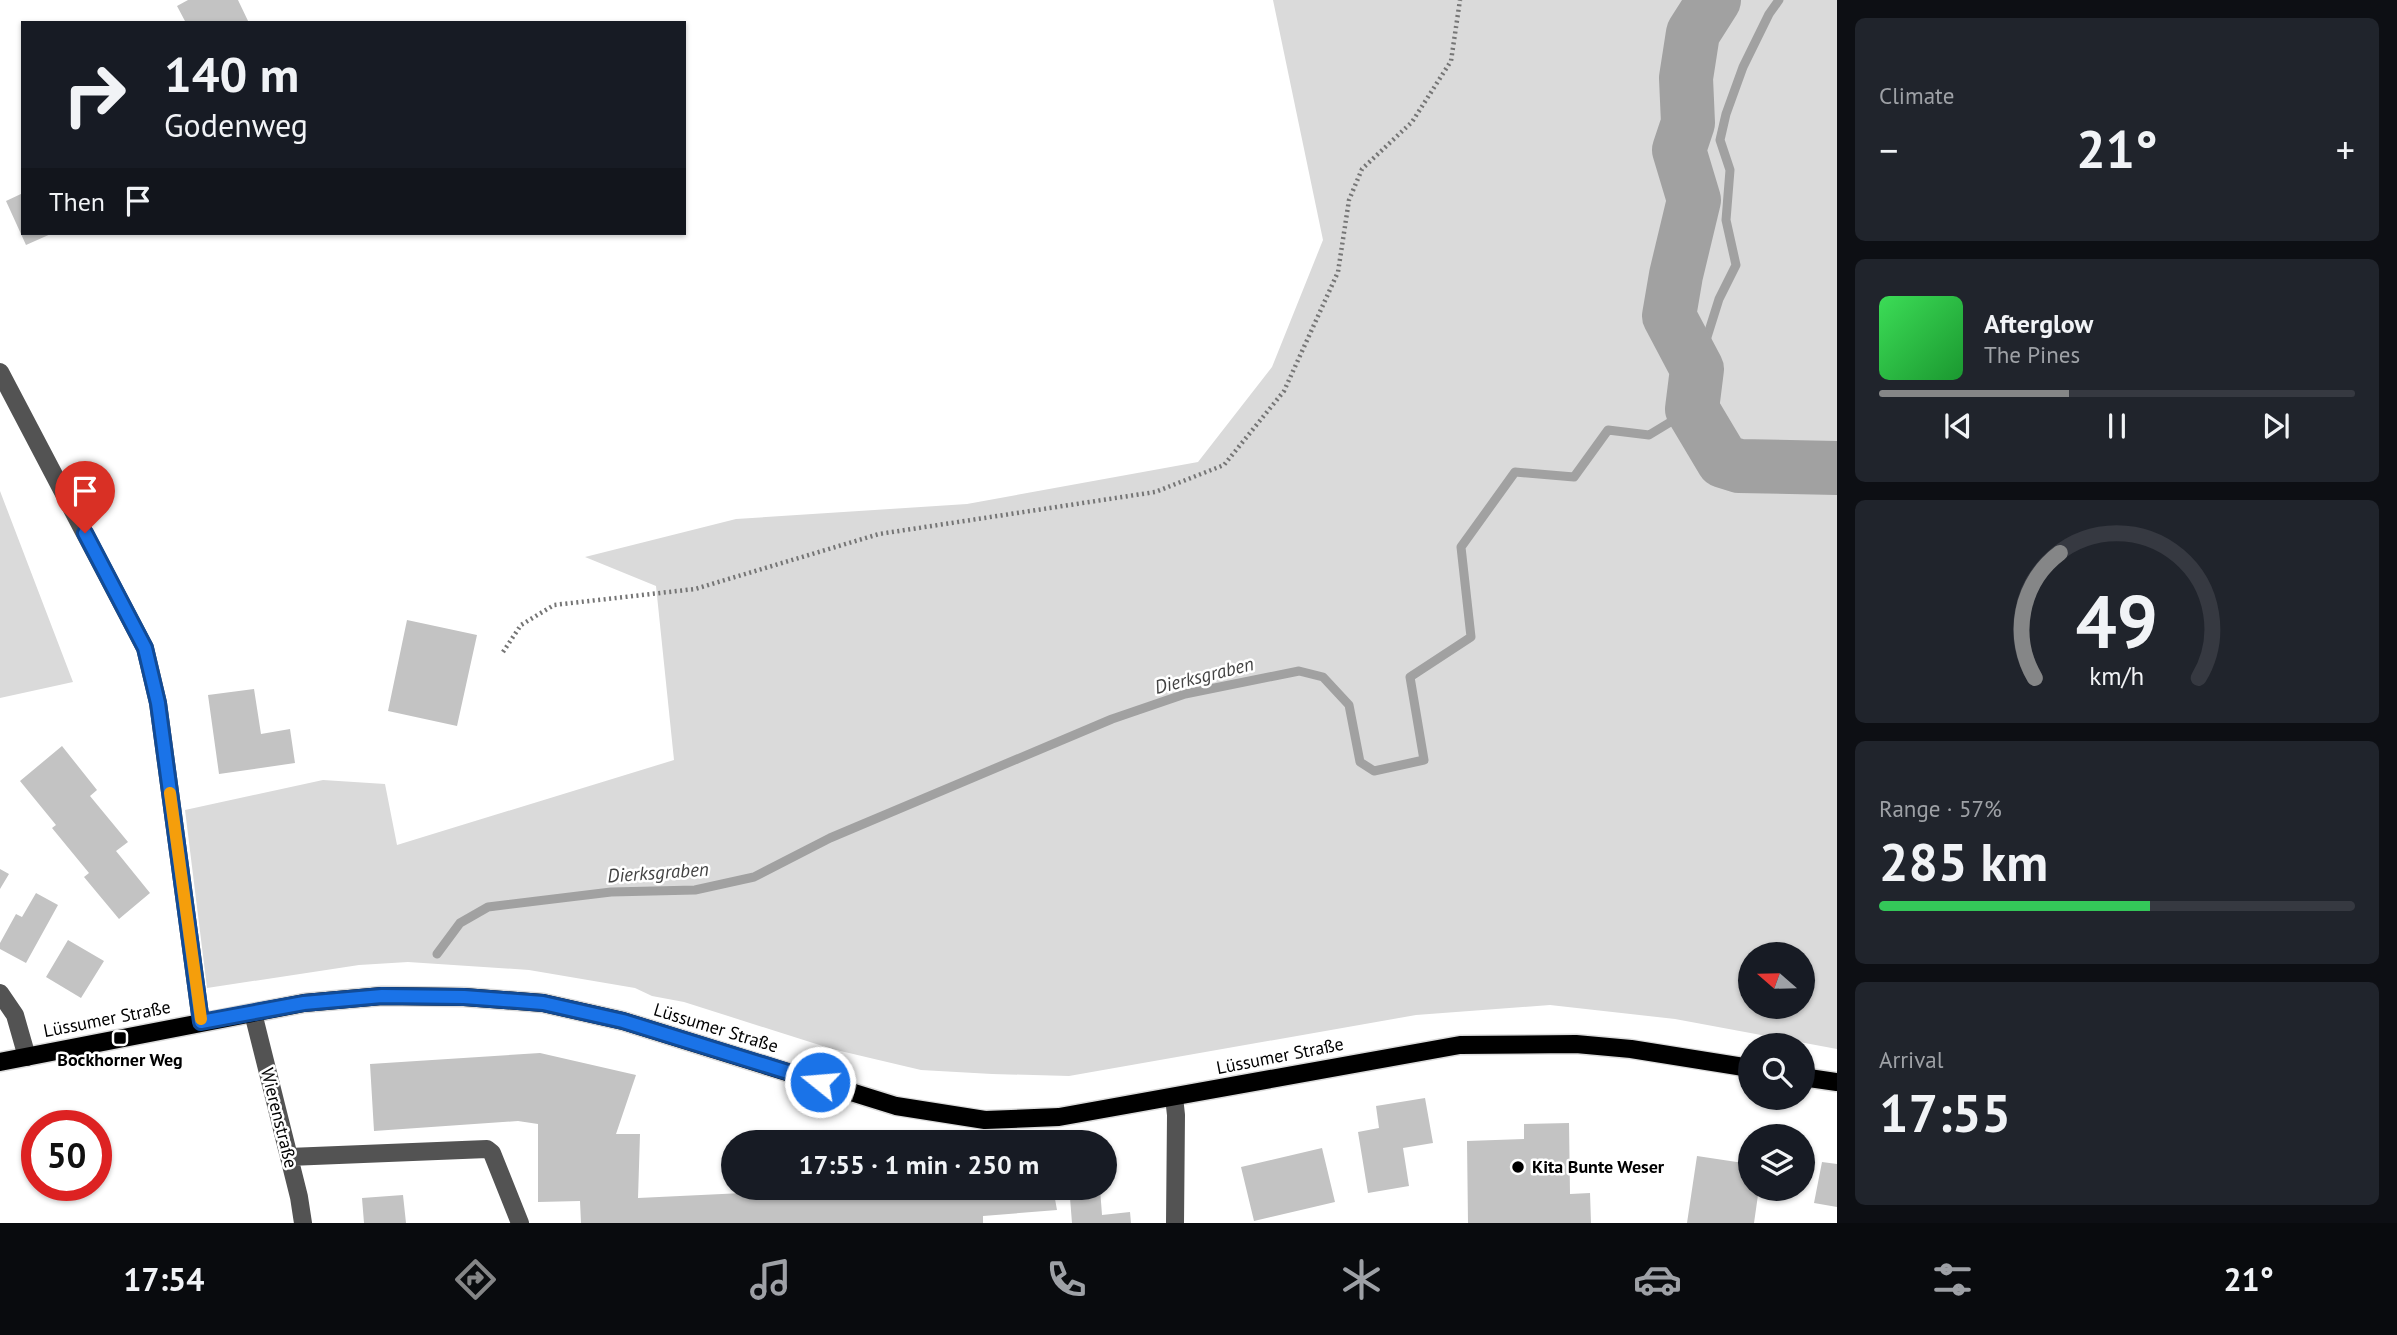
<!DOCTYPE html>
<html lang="en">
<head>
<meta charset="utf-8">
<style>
	:root { --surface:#171b24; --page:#20242c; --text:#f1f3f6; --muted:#9ea1a6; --line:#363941; --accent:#858687 }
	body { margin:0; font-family:"PT Sans",sans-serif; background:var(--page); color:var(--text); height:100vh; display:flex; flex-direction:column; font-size:26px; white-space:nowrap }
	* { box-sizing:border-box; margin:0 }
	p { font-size:23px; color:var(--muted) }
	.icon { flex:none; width:38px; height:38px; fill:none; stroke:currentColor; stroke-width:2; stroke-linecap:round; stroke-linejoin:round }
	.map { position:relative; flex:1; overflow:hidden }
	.panel { display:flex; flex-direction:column; gap:18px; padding:18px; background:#0d0f14; width:560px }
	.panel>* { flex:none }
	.hud { position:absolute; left:21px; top:21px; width:665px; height:214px; border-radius:0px; box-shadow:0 2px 5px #0004; background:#171b24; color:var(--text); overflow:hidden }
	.needle { width:46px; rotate:290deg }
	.controls { position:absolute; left:1738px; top:942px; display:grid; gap:14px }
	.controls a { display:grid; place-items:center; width:77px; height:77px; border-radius:50%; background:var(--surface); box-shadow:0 2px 5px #0004; font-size:35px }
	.speed { position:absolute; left:21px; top:1110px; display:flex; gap:14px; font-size:35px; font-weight:700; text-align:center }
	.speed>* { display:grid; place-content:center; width:91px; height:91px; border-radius:50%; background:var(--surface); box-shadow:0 2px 5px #0004; line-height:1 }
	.speed .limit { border:10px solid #d22; background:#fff; color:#111 }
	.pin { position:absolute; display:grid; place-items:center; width:60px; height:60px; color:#fff; margin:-72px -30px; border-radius:50% 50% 50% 0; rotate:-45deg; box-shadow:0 0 7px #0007 }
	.pin .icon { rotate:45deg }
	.me { position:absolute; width:77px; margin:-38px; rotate:287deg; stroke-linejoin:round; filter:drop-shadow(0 0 5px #0008) }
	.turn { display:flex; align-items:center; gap:24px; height:147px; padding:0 28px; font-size:32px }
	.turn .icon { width:91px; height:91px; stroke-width:2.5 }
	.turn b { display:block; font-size:49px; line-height:60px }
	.then { display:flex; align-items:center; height:66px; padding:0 28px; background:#0003; gap:14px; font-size:26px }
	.big { font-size:52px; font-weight:700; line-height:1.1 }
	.panel .widget { flex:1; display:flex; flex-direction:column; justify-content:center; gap:10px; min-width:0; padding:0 24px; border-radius:10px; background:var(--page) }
	.panel .dial { align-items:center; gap:0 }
	.dial svg { height:182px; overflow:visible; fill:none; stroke:var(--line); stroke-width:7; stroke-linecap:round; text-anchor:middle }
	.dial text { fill:var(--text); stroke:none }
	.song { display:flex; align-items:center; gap:21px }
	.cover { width:84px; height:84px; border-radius:10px; background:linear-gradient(135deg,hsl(130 70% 55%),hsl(130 70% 35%)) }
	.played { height:7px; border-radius:4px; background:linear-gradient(90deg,var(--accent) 40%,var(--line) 40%) }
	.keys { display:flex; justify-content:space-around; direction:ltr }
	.heat { display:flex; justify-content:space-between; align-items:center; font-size:38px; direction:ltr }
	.charge { height:10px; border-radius:5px; background:linear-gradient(90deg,#34c759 57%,var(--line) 0) }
	.trip { position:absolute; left:721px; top:1130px; width:396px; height:70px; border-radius:35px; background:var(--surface); box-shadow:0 2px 5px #0004; font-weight:700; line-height:70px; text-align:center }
	.tabs { display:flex; height:112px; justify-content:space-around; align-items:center; background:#090b0e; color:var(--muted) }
	.tabs .icon { width:49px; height:49px }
	.tabs .active { color:var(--accent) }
	.tabs b { font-size:32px; color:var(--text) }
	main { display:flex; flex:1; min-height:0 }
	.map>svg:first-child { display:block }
	.green { fill:#dadada; fill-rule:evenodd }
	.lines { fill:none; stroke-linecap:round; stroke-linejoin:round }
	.stream { stroke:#a1a1a1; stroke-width:9 }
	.river { stroke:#a1a1a1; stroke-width:54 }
	.building { fill:#c3c3c3 }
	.major-casing { stroke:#dbdbdb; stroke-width:21 }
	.path { stroke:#757575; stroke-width:4.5; stroke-dasharray:2 3.5; stroke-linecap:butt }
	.minor { stroke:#535353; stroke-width:18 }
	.major { stroke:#000; stroke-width:18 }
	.route-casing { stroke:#114b97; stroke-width:18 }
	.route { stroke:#1a73e8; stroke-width:12 }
	.slow { stroke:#f59e0b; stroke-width:12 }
	.poi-dot { fill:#000; stroke:#fff; stroke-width:2.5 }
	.labels { text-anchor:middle; stroke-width:5; stroke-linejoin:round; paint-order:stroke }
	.street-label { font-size:18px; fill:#000; stroke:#fff }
	.poi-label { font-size:18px; font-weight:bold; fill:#000; stroke:#fff }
	.water-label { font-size:19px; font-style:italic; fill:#424242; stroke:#fff }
</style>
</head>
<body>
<main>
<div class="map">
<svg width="1837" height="1223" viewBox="0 0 1837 1223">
	<rect width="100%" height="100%" fill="#fff"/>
	<path class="green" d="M1273,0H1837V1049L1675,1019L1550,1005L1416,1015L1069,1076L992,1074L921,1070L832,1049L684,1002L652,996L635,988L529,970L408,962L359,965L207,988L185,810L323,780L385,784L397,845L674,760L656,586L585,557L736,519L967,504L1198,462L1272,367L1323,240ZM1750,954H1802V1006H1750Z
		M0,491L73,682L0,698Z"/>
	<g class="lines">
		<path class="stream" d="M1697,369L1719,299L1736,265L1726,220L1730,170L1720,140L1726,114L1743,67L1769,14L1779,0
			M437,954L460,923L488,907L611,892L695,890L754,877L830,838L1112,719L1185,694L1299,671L1323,677L1349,705L1360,762L1374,771L1424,760L1410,677L1471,637L1461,547L1515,472L1574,477L1608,430L1649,435L1692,409"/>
		<path class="river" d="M1714,0L1693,33L1686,78L1688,123L1679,150L1694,200L1676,275L1669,316L1697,369L1692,409L1723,461L1739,466L1837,468"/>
	</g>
	<path class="building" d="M188,0H238L249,23H186L177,6Z
		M23,193V233H53L26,245L6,201Z
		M407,620L477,635L457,726L388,711Z
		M254,689L261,734L290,729L295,763L219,774L208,695Z
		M62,746L97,790L90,796L128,842L116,851L150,893L119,919L84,877L89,873L52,828L56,825L20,781Z
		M0,869L9,874L0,889Z
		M36,893L58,905L26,963L0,949V943L16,914L22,917Z
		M68,940L104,961L81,998L46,977Z
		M540,1053L636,1075L616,1134H640L638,1198L783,1191V1188H1100L1102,1215L1130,1212L1131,1223H1072L1070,1198L1055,1199L1057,1210L983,1216V1223H581L580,1201L538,1202V1124L518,1121L374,1131L370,1064Z
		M1425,1098L1433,1143L1403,1148L1409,1186L1368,1193L1358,1132L1379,1128L1376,1106Z
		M1569,1123L1570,1194L1590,1193L1591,1223H1468L1467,1141L1524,1139V1124Z
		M1322,1148L1335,1202L1254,1221L1241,1167Z
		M1697,1156L1750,1164V1188H1759L1754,1223H1687Z
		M1822,1162L1837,1164V1207L1814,1203Z
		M403,1195L406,1223H364L362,1198Z"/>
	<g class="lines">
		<g class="major-casing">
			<path id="major" d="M0,1062L304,1003L382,996L464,997L543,1003L623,1021L896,1106L985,1120L1059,1117L1460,1045L1576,1044L1631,1049L1750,1068
				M1802,1077L1837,1082"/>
		</g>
		<path class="path" d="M503,652L521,625L554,605L695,589L879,534L1155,492L1224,465L1284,391L1338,272L1349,200L1362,169L1412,122L1451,61L1460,0"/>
		<path class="minor" d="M0,372L145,648L158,703L201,1022
			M0,993L15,1015L27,1057
			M253,1013L299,1197L303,1223
			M1174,1097L1176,1115L1175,1223
			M289,1157L487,1149L492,1153L520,1223"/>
		<use href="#major" class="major"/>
	</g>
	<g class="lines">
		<g class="route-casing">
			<path id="route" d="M85,533L145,648L158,703L201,1022L304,1003L382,996L464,997L543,1003L623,1021L820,1082"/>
		</g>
		<use href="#route" class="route"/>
		<path class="slow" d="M170,793L201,1019"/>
	</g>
	<g class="poi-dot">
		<rect x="113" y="1031" width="14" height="14" rx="3.5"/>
		<circle cx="1518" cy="1167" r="7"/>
	</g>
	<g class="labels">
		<g class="street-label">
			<text transform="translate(107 1019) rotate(-11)" y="6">Lüssumer Straße</text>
			<text transform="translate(716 1028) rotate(17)" y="6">Lüssumer Straße</text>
			<text transform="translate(1280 1056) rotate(-11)" y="6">Lüssumer Straße</text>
			<text transform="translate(279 1118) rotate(76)" y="6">Wierenstraße</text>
		</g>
		<g class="poi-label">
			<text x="120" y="1066">Bockhorner Weg</text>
			<text x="1532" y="1173" text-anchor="start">Kita Bunte Weser</text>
		</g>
		<g class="water-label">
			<text transform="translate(1204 675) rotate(-14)" y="7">Dierksgraben</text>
			<text transform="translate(658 872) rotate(-4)" y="7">Dierksgraben</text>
		</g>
	</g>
</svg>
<div class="controls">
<a><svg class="needle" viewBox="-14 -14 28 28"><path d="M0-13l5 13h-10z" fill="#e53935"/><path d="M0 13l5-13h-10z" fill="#9ea1a6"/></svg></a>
<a><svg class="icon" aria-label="search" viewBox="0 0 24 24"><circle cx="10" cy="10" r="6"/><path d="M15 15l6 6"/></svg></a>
<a><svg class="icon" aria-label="layers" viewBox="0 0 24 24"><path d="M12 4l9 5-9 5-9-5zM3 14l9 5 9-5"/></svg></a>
</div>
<div class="speed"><div class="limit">50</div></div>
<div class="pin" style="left:85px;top:533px;background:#d93025"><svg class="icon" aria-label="arrive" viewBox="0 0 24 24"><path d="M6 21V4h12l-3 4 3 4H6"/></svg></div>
<svg class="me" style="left:820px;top:1082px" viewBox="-20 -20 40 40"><circle r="17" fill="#1a73e8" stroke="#fff" stroke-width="3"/><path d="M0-11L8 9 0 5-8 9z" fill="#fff"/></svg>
<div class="trip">17:55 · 1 min · 250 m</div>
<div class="hud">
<div class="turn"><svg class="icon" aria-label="right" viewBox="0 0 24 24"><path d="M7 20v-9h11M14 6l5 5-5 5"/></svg><div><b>140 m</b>Godenweg</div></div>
<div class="then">Then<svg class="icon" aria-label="arrive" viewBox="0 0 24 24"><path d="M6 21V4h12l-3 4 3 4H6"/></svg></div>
</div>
</div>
<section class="panel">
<div class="widget"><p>Climate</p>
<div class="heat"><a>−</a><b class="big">21°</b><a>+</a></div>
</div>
<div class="widget">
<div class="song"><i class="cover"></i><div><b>Afterglow</b><p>The Pines</p></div></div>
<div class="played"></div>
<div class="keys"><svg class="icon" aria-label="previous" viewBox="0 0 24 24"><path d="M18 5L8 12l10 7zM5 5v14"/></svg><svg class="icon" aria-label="pause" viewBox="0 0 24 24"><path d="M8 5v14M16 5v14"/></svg><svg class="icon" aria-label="next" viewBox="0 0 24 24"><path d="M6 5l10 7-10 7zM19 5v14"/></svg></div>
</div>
<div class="widget dial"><svg viewBox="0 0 100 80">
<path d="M14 69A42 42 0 1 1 86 69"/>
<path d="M14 69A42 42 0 0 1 25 14" stroke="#858687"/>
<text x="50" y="56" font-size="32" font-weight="700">49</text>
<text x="50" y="72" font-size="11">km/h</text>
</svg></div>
<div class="widget"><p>Range · 57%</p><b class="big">285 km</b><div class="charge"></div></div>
<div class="widget"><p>Arrival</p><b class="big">17:55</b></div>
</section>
</main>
<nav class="tabs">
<b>17:54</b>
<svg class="icon active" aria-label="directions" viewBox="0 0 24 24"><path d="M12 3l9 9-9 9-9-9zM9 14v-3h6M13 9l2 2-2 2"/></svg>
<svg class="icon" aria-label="music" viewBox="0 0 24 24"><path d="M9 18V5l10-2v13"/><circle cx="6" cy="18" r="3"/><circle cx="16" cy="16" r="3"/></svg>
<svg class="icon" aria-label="phone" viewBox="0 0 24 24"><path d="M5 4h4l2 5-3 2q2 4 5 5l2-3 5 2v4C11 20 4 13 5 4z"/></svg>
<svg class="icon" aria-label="climate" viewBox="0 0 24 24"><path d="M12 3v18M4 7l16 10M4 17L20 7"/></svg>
<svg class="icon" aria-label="car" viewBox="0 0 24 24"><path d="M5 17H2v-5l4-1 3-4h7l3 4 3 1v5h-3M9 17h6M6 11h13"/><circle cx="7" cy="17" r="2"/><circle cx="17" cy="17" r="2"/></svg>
<svg class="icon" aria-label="filters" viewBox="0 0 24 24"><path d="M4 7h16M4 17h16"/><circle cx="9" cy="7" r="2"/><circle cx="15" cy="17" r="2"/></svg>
<b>21°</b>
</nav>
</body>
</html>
